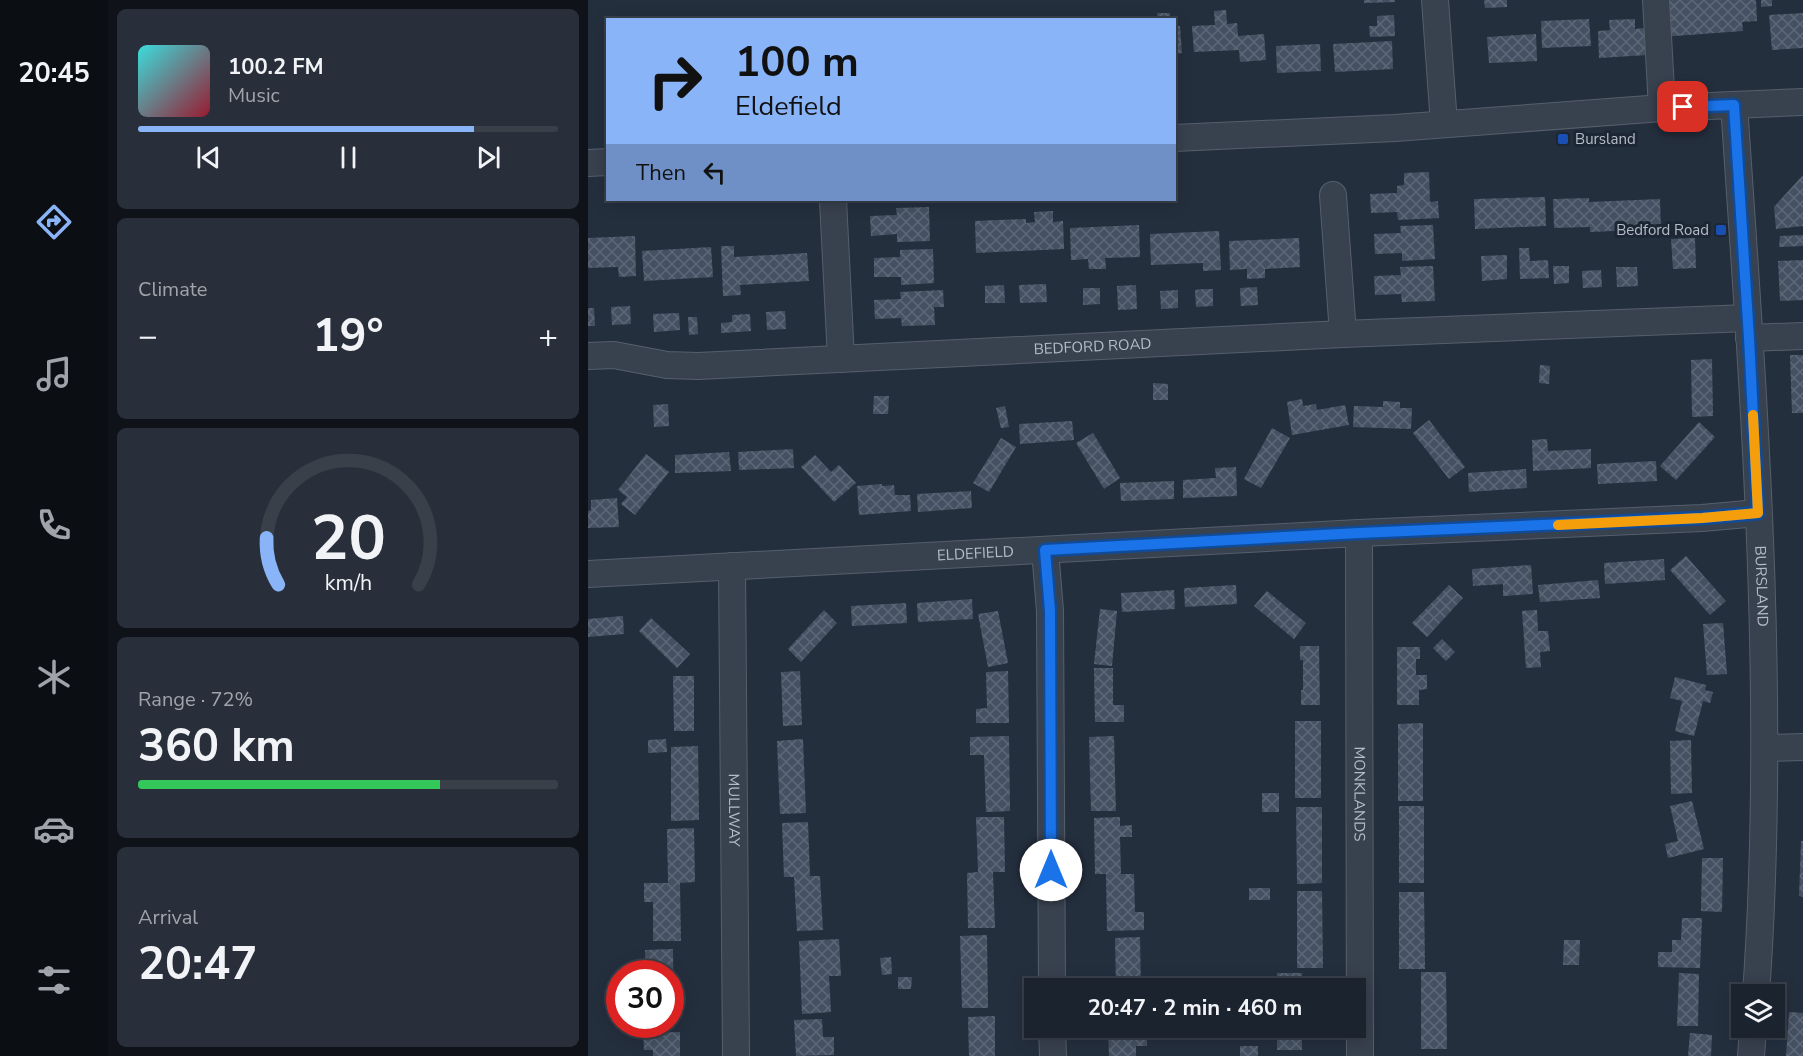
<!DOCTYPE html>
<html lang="en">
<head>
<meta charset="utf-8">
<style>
	:root { --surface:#1b232e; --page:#282f3a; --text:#f1f3f6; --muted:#a0a4aa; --line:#39404a; --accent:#8ab4f8 }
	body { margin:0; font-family:"Nunito Sans",sans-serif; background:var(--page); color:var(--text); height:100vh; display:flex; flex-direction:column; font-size:22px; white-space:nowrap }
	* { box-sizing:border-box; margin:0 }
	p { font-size:20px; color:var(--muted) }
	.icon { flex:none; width:33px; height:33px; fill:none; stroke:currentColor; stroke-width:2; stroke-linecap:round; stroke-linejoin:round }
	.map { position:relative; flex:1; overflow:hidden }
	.sheet { display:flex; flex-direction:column; gap:9px; padding:9px; background:#0f1319; width:480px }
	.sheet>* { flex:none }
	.hud { position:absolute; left:18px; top:18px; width:570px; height:183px; border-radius:0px; box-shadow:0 3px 15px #0003,0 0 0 2px var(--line); background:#8ab4f8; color:#111; overflow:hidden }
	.tools { position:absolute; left:1143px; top:984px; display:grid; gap:12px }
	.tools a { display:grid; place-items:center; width:54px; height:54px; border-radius:0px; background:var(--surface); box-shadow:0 3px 15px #0003,0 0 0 2px var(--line); font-size:30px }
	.speed { position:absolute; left:18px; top:960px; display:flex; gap:12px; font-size:30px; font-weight:700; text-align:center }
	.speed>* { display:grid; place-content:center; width:78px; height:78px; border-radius:50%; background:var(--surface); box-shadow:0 3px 15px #0003,0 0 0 2px var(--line); line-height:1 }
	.speed .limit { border:9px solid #d22; background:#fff; color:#111 }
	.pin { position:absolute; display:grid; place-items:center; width:51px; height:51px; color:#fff; margin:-26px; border-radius:12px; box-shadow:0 3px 9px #0006 }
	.me { position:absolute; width:66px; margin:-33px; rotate:0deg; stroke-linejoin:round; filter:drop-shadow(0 0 4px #0008) }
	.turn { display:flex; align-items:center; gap:21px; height:126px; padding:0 30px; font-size:27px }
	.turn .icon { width:78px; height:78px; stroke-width:2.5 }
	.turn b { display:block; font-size:42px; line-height:51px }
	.then { display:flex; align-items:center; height:57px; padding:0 30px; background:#0003; gap:12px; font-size:22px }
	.big { font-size:45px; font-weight:700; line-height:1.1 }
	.sheet .widget { flex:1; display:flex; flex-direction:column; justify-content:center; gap:9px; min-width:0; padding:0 21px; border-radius:9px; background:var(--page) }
	.sheet .dial { align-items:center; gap:0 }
	.dial svg { height:156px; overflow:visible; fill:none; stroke:var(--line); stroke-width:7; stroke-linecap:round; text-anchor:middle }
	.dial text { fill:var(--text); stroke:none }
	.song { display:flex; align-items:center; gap:18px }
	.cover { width:72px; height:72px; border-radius:9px; background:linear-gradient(135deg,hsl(180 70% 55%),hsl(350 70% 35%)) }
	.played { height:6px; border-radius:3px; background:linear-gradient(90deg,var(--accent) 80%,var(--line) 80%) }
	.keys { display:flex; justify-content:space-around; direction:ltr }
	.heat { display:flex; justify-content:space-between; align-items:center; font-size:33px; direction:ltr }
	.charge { height:9px; border-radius:4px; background:linear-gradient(90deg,#34c759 72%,var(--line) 0) }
	.trip { position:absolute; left:436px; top:978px; width:342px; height:60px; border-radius:0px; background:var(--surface); box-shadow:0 3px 15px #0003,0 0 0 2px var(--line); font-weight:700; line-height:60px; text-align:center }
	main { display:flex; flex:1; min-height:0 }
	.tab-bar { display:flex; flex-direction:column; width:108px; justify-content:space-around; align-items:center; background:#0b0e12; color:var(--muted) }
	.tab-bar .icon { width:42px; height:42px }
	.tab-bar .on { color:var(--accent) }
	.tab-bar b { font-size:27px; color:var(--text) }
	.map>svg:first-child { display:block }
	.building { fill:url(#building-cross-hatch) }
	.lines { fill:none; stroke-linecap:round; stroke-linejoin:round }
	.minor-casing { stroke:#565f6c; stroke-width:28 }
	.minor { stroke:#38414e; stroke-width:26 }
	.route-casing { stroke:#114b97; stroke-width:15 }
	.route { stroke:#1a73e8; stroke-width:10 }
	.slow { stroke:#f59e0b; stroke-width:10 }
	.transit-dot { fill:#1a4fb4; stroke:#1d2633; stroke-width:2 }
	.labels { text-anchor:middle; stroke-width:6; stroke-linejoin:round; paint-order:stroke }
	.poi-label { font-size:15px; fill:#b4bcc9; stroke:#1d2633; text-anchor:start }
	.street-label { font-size:15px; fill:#b4bcc9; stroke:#1d2633 }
</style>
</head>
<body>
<main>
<nav class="tab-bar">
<b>20:45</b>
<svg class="icon on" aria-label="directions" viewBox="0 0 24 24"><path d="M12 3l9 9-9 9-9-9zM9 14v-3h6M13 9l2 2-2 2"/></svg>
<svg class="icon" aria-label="music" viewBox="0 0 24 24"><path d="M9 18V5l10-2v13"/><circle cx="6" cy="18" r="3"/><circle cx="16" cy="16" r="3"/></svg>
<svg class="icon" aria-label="phone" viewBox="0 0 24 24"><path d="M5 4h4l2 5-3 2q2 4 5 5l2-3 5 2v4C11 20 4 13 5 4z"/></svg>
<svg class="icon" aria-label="climate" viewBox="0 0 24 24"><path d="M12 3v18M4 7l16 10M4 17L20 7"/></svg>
<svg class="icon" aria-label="car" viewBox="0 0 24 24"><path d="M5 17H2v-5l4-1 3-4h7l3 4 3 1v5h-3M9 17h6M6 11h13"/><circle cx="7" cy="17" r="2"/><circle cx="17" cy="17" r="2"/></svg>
<svg class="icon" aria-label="filters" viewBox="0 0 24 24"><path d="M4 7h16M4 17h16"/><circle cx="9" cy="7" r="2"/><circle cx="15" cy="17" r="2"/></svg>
</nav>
<section class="sheet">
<div class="widget">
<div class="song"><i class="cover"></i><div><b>100.2 FM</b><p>Music</p></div></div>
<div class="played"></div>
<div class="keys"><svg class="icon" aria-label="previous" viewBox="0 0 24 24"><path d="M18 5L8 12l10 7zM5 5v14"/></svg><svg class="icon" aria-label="pause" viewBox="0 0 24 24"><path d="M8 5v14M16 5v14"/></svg><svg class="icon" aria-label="next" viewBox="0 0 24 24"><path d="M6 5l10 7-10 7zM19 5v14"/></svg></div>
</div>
<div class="widget"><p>Climate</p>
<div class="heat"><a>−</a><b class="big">19°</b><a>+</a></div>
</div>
<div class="widget dial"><svg viewBox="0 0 100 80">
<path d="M14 69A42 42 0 1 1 86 69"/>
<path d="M14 69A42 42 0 0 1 8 45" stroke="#8ab4f8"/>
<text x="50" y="56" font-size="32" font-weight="700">20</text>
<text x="50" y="72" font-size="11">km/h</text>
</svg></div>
<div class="widget"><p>Range · 72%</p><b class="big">360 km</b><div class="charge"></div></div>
<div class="widget"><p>Arrival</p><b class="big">20:47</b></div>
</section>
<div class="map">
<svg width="1215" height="1056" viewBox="0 0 1215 1056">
	<defs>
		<pattern id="building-cross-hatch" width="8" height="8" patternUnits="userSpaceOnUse" patternTransform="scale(1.5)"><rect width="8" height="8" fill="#455162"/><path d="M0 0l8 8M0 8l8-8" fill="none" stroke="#5d6877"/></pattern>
	</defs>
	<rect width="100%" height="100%" fill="#242f3e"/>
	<path class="building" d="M776,0H807V2L776,3Z
		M896,0H919V7L897,8Z
		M1071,0H1168L1169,21L1154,22L1155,31L1073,37Z
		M1173,0H1184V6L1173,7Z
		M638,10L639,24L649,23L650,36L676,34L678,60L652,62L651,50L606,52L604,26L627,25L626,11Z
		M569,13H582V20H570Z
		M1215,13V48L1184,50L1181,15Z
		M806,15L807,36L782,37L781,26H789V16Z
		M1001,19L1003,46L954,48L953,21Z
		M1047,19V29L1058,28L1059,55L1011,58L1010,31L1022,30L1021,20Z
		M586,26H592L594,53L586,54Z
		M948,34L949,61L901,63L899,37Z
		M804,41L805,69L747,72L745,44Z
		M732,44L733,71L689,73L688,46Z
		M841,172L842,202L850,201L851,218L810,220L809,212L783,213L782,194L809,193V186L816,185V173Z
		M1215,175V226L1188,229L1186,207Z
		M957,197L958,226L887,229L886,199Z
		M1001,198V202L1072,199L1073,229L1002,232V227L966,228L965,199Z
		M341,207L342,241L309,242V234L283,236L282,216L309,215L308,208Z
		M465,211V222L475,221L476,249L388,253L387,221L438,219V223L447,222L446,212Z
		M551,225L552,257L517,258L518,269H501L500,259L483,260L482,228Z
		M845,225L847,259L814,261V253L787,254L786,234L813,233L812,226Z
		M631,231L633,270L615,271V263L563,265L562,234Z
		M1215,235V246L1191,247L1192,236Z
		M47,236L48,276L31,277L30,267L0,268V238Z
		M711,238L712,267L677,269V278L659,279V269L642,270L641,241Z
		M1107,238L1108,268L1085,269L1083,239Z
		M133,246H146V257L219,253L221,281L152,285L153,295L135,296Z
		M123,247L125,277L56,281L54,251Z
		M931,248H941L942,261L960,260L961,278L932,279Z
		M345,249L346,283L313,285V277H286V258L312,257V250Z
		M919,255V279L894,281L893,256Z
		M1215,260V300L1192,301L1190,261Z
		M845,266L847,301L814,302L813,294L787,295L786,276L813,275L812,267Z
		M965,266H981V283L966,284Z
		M1028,267H1049L1050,286L1029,287Z
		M1013,270L1014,287L995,288L994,271Z
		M458,284L459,302L432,303L431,285Z
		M416,285L417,303H397V286Z
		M548,285L549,309L530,310L529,286Z
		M669,287L670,305L653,306L652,288Z
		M495,288H512V304L495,305Z
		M616,289H625V306L608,307L607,290Z
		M355,290L356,307H346L347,325L314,326L313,318L287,319L286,300L313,299L312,292Z
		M590,290V308L573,309L572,291Z
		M42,306L43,324L24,325L23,307Z
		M0,308H6L7,326H0Z
		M197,311L198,329L179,330L178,312Z
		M91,313L92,330L66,332L65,314Z
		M162,314L163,331L133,333V323L144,322V315Z
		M100,317H109L110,334L101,335Z
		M1202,355H1215V413H1204Z
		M1124,359L1125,416L1104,417L1103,360Z
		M952,365L962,366L961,384L951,383Z
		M565,383L580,384V400H565Z
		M286,396H301L300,414H285Z
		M714,399L715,406L728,404L729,410L757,405L761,425L704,435L699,402Z
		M795,401L812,402V408H824L823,429L765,427L766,406L795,407Z
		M80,404L81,426L66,427L65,405Z
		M417,406L421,427L413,428L408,408Z
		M841,420L877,467L861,479L825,433Z
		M484,421L486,440L432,444L431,424Z
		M1111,422L1127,437L1088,480L1072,466Z
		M684,428L702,438L673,488L656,479Z
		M505,433L532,478L516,489L488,443Z
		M413,438L428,447L401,492L385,483Z
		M959,439L960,451L1003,449V468L945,471L944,440Z
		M205,449L206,468L151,470L150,452Z
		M141,452L143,471L87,473V455Z
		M58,454L81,472L47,515L33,504L39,497L30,490Z
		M227,455L243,472L251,465L268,483L246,502L213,467Z
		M1068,461L1069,481L1010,484L1009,464Z
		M648,467L649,496L595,498V480L628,478L627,468Z
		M938,469L939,488L881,492L880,473Z
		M586,481V499L533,501L532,483Z
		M294,484V486L306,485L307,495H322L323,511L271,515L269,486Z
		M383,491L384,508L330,512L329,494Z
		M29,498L31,527L0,528V511L3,510V500Z
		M1098,556L1138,601L1122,615L1082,570Z
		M1076,559L1077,580L1017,584L1016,563Z
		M943,565L945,594L915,596V584L885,586L884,569Z
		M1010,580L1012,598L952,602L950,585Z
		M648,585L649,604L597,607L596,588Z
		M861,585L875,598L839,637L824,623Z
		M586,590L587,609L534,612L533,593Z
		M679,591L718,623L706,639L666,606Z
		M384,599L385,619L330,622L329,603Z
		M318,603L319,623L264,626L263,606Z
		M512,609L529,611L524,666L506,664Z
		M236,610L249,623L213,662L200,649Z
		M949,610L950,631H960L962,651L952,652L953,667L938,668L934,611Z
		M410,611L420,663L400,667L390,614Z
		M35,616L36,634L0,637V619Z
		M63,618L102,654L89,668L51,631Z
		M1135,623L1139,674L1119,675L1115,624Z
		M854,639L867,652L858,661L845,648Z
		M712,646H731L732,705H713V690H715V660H712Z
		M809,647H832V659H828V675H839V689L831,690V705H809Z
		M506,668H525V705H536V722H507Z
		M212,671L214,725L195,726L193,672Z
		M420,671L421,723H388V709L399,708L398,672Z
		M85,676H106V731H86Z
		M1087,677L1118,685L1117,690L1125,692L1122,703L1115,701L1106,736L1087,731L1094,701L1082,698Z
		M707,721H733V798H707Z
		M835,723V801H810V724Z
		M421,736L422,811L398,812L396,755H382V737Z
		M526,736L528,811H503L501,737Z
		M78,739L79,752L60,753V740Z
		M215,739L218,813L192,814L189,741Z
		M1103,740L1104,793L1083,794L1082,741Z
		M110,746L111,820L83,821V747Z
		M674,793H691V812H674Z
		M1104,801L1116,849L1080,858L1077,844L1090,841L1082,806Z
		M811,806H836V883H811Z
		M708,807H734V883L709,884Z
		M388,817H416L417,872H405L407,928H380L379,873L390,872Z
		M532,817V826L544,825V837H532L533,874H546L547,912H556V930L519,931L518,874H507L506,818Z
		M220,822L222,876H232L235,930L209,931L206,877H196L194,823Z
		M106,828L107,882L92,883L93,941H65V902H56V883H80L79,829Z
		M1213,841H1215V897L1211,896Z
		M1114,858H1135L1134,912L1113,911Z
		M661,888H682V900H661Z
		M709,891H734L735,968H709Z
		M811,892H836L837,969H811Z
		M1094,918H1114L1112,968L1070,967V952H1084V940H1093Z
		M399,935L400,1008H374L372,936Z
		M552,937L553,988H528L527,938Z
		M251,939L253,976H241L243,1012L214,1014L211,941Z
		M976,940H992L991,965H975Z
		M85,949L86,1022H82V974H58L57,950Z
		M303,957L304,974L294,975L292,958Z
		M833,972H858L859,1049H833Z
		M689,973H714V988H689Z
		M1091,973L1111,974L1110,1026H1089Z
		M310,977H324L323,989H310Z
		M1201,1012L1215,1013V1056H1198Z
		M407,1016V1056H381L380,1017Z
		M234,1019L235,1037H246V1055L208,1056L206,1020Z
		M520,1028H559V1046H548V1056H521Z
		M689,1028H714V1050H689Z
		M92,1032V1056H65V1050H56L55,1033Z
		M1102,1033L1124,1035L1123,1056H1100Z
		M652,1046H670V1056H652Z"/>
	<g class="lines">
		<g class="minor-casing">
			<g id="minor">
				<path d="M847,0L856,124"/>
				<path d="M1068,0L1074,108"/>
				<path id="s1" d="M1146,105C1166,401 1189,698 1168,994"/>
				<path d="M586,138L807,128L1074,108L1215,102"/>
				<path d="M0,163L20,162"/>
				<path d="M745,195L755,334"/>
				<path d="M245,200L253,359"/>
				<path d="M1161,338L1215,336"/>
				<path id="s2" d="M0,356L26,355L79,365L110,366L755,334L1160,318"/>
				<path id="s3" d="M771,533L772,1056"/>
				<path d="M457,550L462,611L464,988"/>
				<path id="s4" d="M144,566L148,1056"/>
				<path id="s5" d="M0,574L771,533L1114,518L1170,513"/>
				<path d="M1177,748L1215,747"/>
				<path d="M464,1028L465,1056"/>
				<path d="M1163,1056L1165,1028"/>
			</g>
		</g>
		<use href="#minor" class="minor"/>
	</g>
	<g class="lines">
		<g class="route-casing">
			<path id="route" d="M463,870L462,611L457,550L771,533L1114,518L1170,513L1161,338L1146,105L1095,107"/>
		</g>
		<use href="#route" class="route"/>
		<path class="slow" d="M970,525L1114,518L1170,513L1165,415"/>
	</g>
	<g class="transit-dot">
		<rect x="969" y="133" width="12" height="12" rx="3"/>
		<rect x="1127" y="224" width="12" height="12" rx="3"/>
	</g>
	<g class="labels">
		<g class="poi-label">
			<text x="987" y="144">Bursland</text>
			<text x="1121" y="235" text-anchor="end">Bedford Road</text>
		</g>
		<g class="street-label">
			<text dy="5" stroke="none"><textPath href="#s2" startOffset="506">BEDFORD ROAD</textPath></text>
			<text dy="5" stroke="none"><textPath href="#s5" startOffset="388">ELDEFIELD</textPath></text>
			<text dy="5" stroke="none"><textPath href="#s1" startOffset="482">BURSLAND</textPath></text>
			<text dy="5" stroke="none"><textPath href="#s3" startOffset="261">MONKLANDS</textPath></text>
			<text dy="5" stroke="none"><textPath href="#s4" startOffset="244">MULLWAY</textPath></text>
		</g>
	</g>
</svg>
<div class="tools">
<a><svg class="icon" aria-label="layers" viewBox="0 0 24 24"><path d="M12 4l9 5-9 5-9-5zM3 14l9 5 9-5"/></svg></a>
</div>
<div class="speed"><div class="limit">30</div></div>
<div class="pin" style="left:1095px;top:107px;background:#d93025"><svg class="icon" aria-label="arrive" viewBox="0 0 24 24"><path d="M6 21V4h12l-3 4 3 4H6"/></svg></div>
<svg class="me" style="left:463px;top:870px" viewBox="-20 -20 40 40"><circle r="19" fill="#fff"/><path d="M0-13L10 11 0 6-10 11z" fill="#1a73e8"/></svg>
<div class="trip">20:47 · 2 min · 460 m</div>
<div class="hud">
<div class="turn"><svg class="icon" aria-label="right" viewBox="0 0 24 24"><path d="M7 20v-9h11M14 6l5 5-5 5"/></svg><div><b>100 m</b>Eldefield</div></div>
<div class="then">Then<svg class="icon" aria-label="left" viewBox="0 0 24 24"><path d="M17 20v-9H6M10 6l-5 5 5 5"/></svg></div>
</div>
</div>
</main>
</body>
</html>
